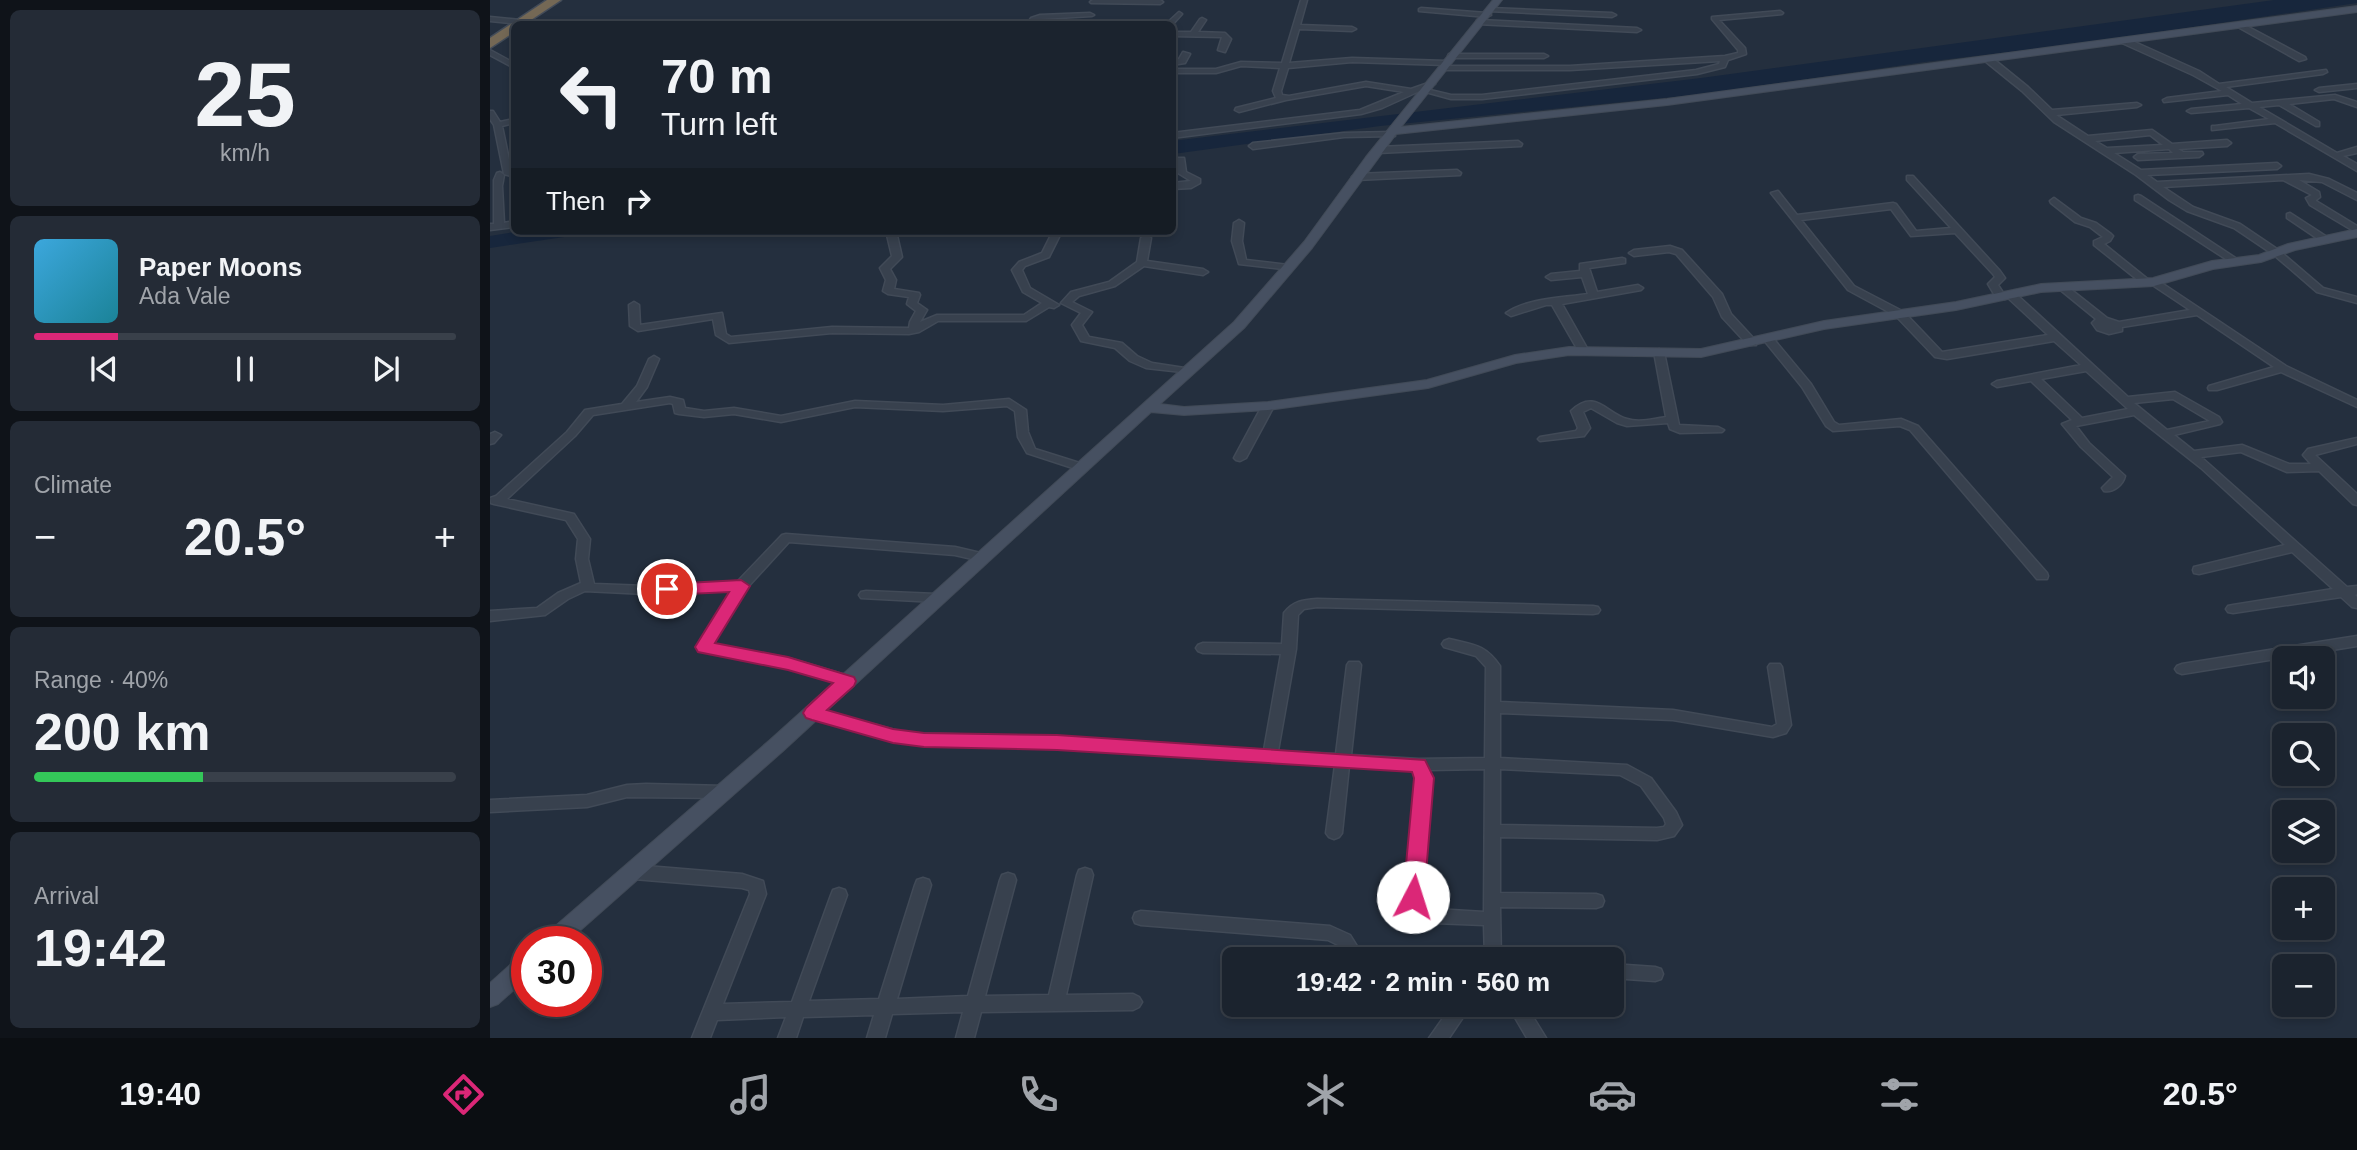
<!DOCTYPE html>
<html lang="en">
<head>
<meta charset="utf-8">
<style>
	:root { --surface:#1b232e; --page:#242b36; --text:#f1f3f6; --muted:#a0a4aa; --line:#39404a; --accent:#db2777 }
	body { margin:0; font-family:Helvetica,sans-serif; background:var(--page); color:var(--text); height:100vh; display:flex; flex-direction:column; font-size:26px; white-space:nowrap }
	* { box-sizing:border-box; margin:0 }
	p { font-size:23px; color:var(--muted) }
	.icon { flex:none; width:38px; height:38px; fill:none; stroke:currentColor; stroke-width:2; stroke-linecap:round; stroke-linejoin:round }
	.map { position:relative; flex:1; overflow:hidden }
	.drawer { display:flex; flex-direction:column; gap:10px; padding:10px; background:#0f1319; width:490px }
	.drawer>* { flex:none }
	.top-card { position:absolute; left:21px; top:21px; width:665px; height:214px; border-radius:10px; box-shadow:0 4px 10px #0003,0 0 0 2px var(--line); background:#1b232e; color:var(--text); overflow:hidden }
	.tools { position:absolute; left:1782px; top:646px; display:grid; gap:14px }
	.tools a { display:grid; place-items:center; width:63px; height:63px; border-radius:10px; background:var(--surface); box-shadow:0 4px 10px #0003,0 0 0 2px var(--line); font-size:35px }
	.speed { position:absolute; left:21px; top:926px; display:flex; gap:14px; font-size:35px; font-weight:700; text-align:center }
	.speed>* { display:grid; place-content:center; width:91px; height:91px; border-radius:50%; background:var(--surface); box-shadow:0 4px 10px #0003,0 0 0 2px var(--line); line-height:1 }
	.speed .limit { border:10px solid #d22; background:#fff; color:#111 }
	.pin { position:absolute; display:grid; place-items:center; width:60px; height:60px; color:#fff; margin:-30px; border:4px solid #fff; border-radius:50%; box-shadow:0 2px 7px #0007 }
	.me { position:absolute; width:77px; margin:-38px; rotate:5deg; stroke-linejoin:round; filter:drop-shadow(0 0 5px #0008) }
	.turn { display:flex; align-items:center; gap:24px; height:147px; padding:0 35px; font-size:32px }
	.turn .icon { width:91px; height:91px; stroke-width:2.5 }
	.turn b { display:block; font-size:49px; line-height:60px }
	.then { display:flex; align-items:center; height:66px; padding:0 35px; background:#0003; gap:14px; font-size:26px }
	.big { font-size:52px; font-weight:700; line-height:1.1 }
	.drawer .widget { flex:1; display:flex; flex-direction:column; justify-content:center; gap:10px; min-width:0; padding:0 24px; border-radius:10px; background:var(--page) }
	.drawer .dial { align-items:center; gap:0 }
	.dial b { font-size:91px; line-height:1 }
	.song { display:flex; align-items:center; gap:21px }
	.cover { width:84px; height:84px; border-radius:10px; background:linear-gradient(135deg,hsl(200 70% 55%),hsl(190 70% 35%)) }
	.played { height:7px; border-radius:4px; background:linear-gradient(90deg,var(--accent) 20%,var(--line) 20%) }
	.keys { display:flex; justify-content:space-around; direction:ltr }
	.heat { display:flex; justify-content:space-between; align-items:center; font-size:38px; direction:ltr }
	.charge { height:10px; border-radius:5px; background:linear-gradient(90deg,#34c759 40%,var(--line) 0) }
	.trip { position:absolute; left:732px; top:947px; width:402px; height:70px; border-radius:10px; background:var(--surface); box-shadow:0 4px 10px #0003,0 0 0 2px var(--line); font-weight:700; line-height:70px; text-align:center }
	.dock { display:flex; height:112px; justify-content:space-around; align-items:center; background:#0b0e12; color:var(--muted) }
	.dock .icon { width:49px; height:49px }
	.dock .on { color:var(--accent) }
	.dock b { font-size:32px; color:var(--text) }
	main { display:flex; flex:1; min-height:0 }
	.map>svg:first-child { display:block }
	.water { fill:#17263c }
	.lines { fill:none; stroke-linecap:round; stroke-linejoin:round }
	.street-casing { stroke:#414a57; stroke-width:3 }
	.secondary-casing { stroke:#414a57; stroke-width:2 }
	.highway-casing { stroke:#434c59; stroke-width:3 }
	.street { fill:#38414e; fill-rule:evenodd }
	.secondary { fill:#465061; fill-rule:evenodd }
	.highway { fill:#746855; fill-rule:evenodd }
	.route { fill:#db2777; stroke:#8e194d; stroke-width:2 }
</style>
</head>
<body>
<main>
<section class="drawer">
<div class="widget dial"><b>25</b><p>km/h</p></div>
<div class="widget">
<div class="song"><i class="cover"></i><div><b>Paper Moons</b><p>Ada Vale</p></div></div>
<div class="played"></div>
<div class="keys"><svg class="icon" aria-label="previous" viewBox="0 0 24 24"><path d="M18 5L8 12l10 7zM5 5v14"/></svg><svg class="icon" aria-label="pause" viewBox="0 0 24 24"><path d="M8 5v14M16 5v14"/></svg><svg class="icon" aria-label="next" viewBox="0 0 24 24"><path d="M6 5l10 7-10 7zM19 5v14"/></svg></div>
</div>
<div class="widget"><p>Climate</p>
<div class="heat"><a>−</a><b class="big">20.5°</b><a>+</a></div>
</div>
<div class="widget"><p>Range · 40%</p><b class="big">200 km</b><div class="charge"></div></div>
<div class="widget"><p>Arrival</p><b class="big">19:42</b></div>
</section>
<div class="map">
<svg width="1867" height="1038" viewBox="0 0 1867 1038">
	<rect width="100%" height="100%" fill="#242f3e"/>
	<path class="water" d="M1784,0H1867V3L1587,44L1434,62L1213,94L890,126L683,154L682,141L1211,78Z
		M31,231H115L0,248V236Z"/>
	<g class="lines">
		<g class="street-casing">
			<path id="street" d="M603,0H670L673,2L670,4L601,3L600,2Z
				M811,0H817L810,25L862,27L866,29L862,31L809,29L799,63L862,58L956,61L960,63L956,65L862,62L798,68L791,91L792,95L799,96L876,82L921,89L941,82L945,84L892,108L871,114L682,138V133L870,110L914,92L876,86L796,100L749,112L745,110L746,108L786,98L783,91L790,68L751,66L726,73H682V69H726L751,62L792,63Z
				M931,8L997,13L1001,15L997,17L929,11V9Z
				M1000,8L1122,13L1126,15L1122,17L998,11V9Z
				M1290,11L1293,13L1292,14L1229,20L1255,48L1256,54L1238,60L1235,67L1207,74L992,99H961L932,91L936,89L961,95H992L1206,70L1229,64L1230,61L1080,70H953L949,68L953,66H1080L1235,56L1248,53V50L1222,19V17Z
				M689,12L692,14L682,25L676,24Z
				M600,13L604,15L602,16L550,19L546,20L544,24H537L541,18L550,15Z
				M0,17L31,20L35,22L31,24L0,21Z
				M712,18L716,20L708,32L735,33L741,39L735,52L728,50L732,37L682,36V32H701L710,19Z
				M990,20L1147,28L1151,30L1147,32L987,24V20Z
				M1751,23L1815,57L1816,59L1809,61L1748,27L1747,25Z
				M1632,39H1638L1709,71L1729,84L1836,70L1837,72L1833,74L1736,87L1762,103L1845,95L1867,102V107L1844,99L1799,104L1829,122V126H1826L1789,105L1769,107L1847,153L1867,147V153L1853,156L1867,164V171L1785,123L1722,130V126H1725L1779,119L1759,108L1701,113L1697,111L1701,109L1752,104L1738,95L1674,102L1673,100L1677,98L1732,91L1703,75L1632,43Z
				M0,50L24,63V68L0,55Z
				M693,52L700,54L695,63L682,65V61L689,59Z
				M959,54H1054L1058,56L1054,58H962L958,56Z
				M1495,57H1501L1538,87L1562,110L1647,103L1651,105L1647,107L1566,115L1598,136L1662,130L1682,144L1737,140L1741,143L1737,146L1688,149L1693,152H1712L1713,154L1709,157L1648,160L1644,157L1648,154L1683,153L1679,149L1624,153L1651,170L1787,163L1791,166L1787,169L1657,175L1667,182L1819,174L1839,179L1867,193V200L1832,182L1809,180L1829,192L1830,197L1826,200V201L1867,226V233L1820,205L1816,198L1822,195L1793,180L1673,187L1703,207L1750,224L1790,251L1833,288L1867,297V303L1827,292L1784,255L1744,228L1697,211L1679,200L1646,175L1564,122L1532,91L1495,61ZM1660,135L1673,145L1617,148L1605,141Z
				M1867,84V88L1829,92L1825,90L1829,88Z
				M0,111H3L10,122L24,119V123L12,126L22,174L21,176L14,174L4,125L0,119Z
				M902,132H905V136L854,137L763,149L759,146L763,143L854,133Z
				M1028,141L1032,144L1031,146L888,153L884,150L888,147Z
				M688,158H694L696,172L710,179V183L701,188L682,189V183L701,181L688,173Z
				M967,170L971,173L970,175L866,180L862,177L866,174Z
				M10,172L14,175L12,186L14,223L24,221V227L0,230V224H4V180L7,173Z
				M1417,176H1423L1510,271L1515,278L1508,285L1516,297L1515,299H1507L1498,284L1505,277L1503,274L1465,233L1421,236L1401,209L1311,220L1364,286L1414,312L1452,352L1558,335L1517,297V293H1525L1638,397L1685,392L1729,417L1732,422L1730,424L1684,435L1704,451L1752,445L1799,464H1821L1813,455L1818,449L1867,438V444L1825,455L1867,494V505L1863,504L1829,471L1797,472L1751,452L1711,457L1857,587L1867,586V594L1865,595L1867,597V608L1862,607L1851,597L1743,613L1738,612L1736,609L1738,606L1743,605L1843,589L1802,552L1709,574L1704,573L1703,570L1704,567L1795,545L1711,468L1644,415L1586,426L1599,443L1635,476C1633,485 1623,493 1614,491L1612,488L1623,477L1591,447L1572,424L1582,420L1541,381L1507,387L1502,384L1507,381L1591,365L1564,341L1457,359L1445,357L1406,316L1358,290L1281,193L1288,191L1307,215L1403,203L1406,204L1426,231L1461,228L1417,180ZM1596,371L1638,409L1592,418L1551,379ZM1683,399L1720,421L1677,430L1644,403Z
				M1648,195L1651,196L1750,261L1748,263H1742L1645,200V196Z
				M1564,198L1591,218L1606,223L1621,234L1623,236L1620,241L1614,244L1660,281L1667,280L1796,366L1867,400V407L1791,372L1727,390H1719L1718,388L1719,386L1784,367L1707,315L1632,327V331L1619,334L1607,330L1602,323L1606,319L1568,288V284H1574L1617,318L1629,322L1700,310L1661,284L1654,285L1604,245V241L1613,237L1600,227L1585,222L1561,203L1560,201Z
				M1800,213L1837,237V241H1831L1797,218V214Z
				M749,220L754,223L752,241L756,260L798,265L803,268L801,270L749,264L742,241L744,223Z
				M396,231H406L412,257L400,269L406,280L404,289L429,293L430,295L427,303L437,310L430,322L447,315H534L552,303L533,292L522,270L529,262L552,253L563,231H583L570,235L559,257L535,266L532,270L540,288L569,305L564,308L559,307L536,321H448L429,332L419,334L342,333L239,343L226,335L223,319L148,331L140,326L139,305L144,302L149,305L150,325L232,313L236,334L241,337L342,327L419,328L420,322L426,311L417,304L419,297L398,294L393,291L396,280L390,268L402,256Z
				M656,235L661,238L657,261L713,269L718,272L713,275L654,266L625,286L589,296L582,302L602,312L592,325L599,337L632,343L647,356L662,363L701,369L702,371L701,373L656,368L640,361L625,348L591,341L582,325L591,313L571,303L581,292L619,282L647,262L651,238Z
				M1180,246L1192,250L1232,294L1241,314L1266,341V345H1258L1232,317L1223,297L1186,254L1179,252L1144,256L1139,253L1144,250Z
				M1132,258L1135,259V263L1099,268L1107,292L1148,285L1153,288L1151,290L1072,304L1098,350L1097,352H1089L1062,305H1056L1021,316L1016,313C1038,298 1072,298 1098,294L1092,277L1061,280L1056,277L1061,274L1090,271V264Z
				M1278,336L1282,337L1321,384L1344,422L1349,425L1411,419L1428,426L1557,573L1558,576L1557,579H1547L1420,430L1410,426L1343,431L1336,426L1312,387L1273,339Z
				M1169,349L1174,352L1189,425L1228,427L1234,430L1232,432L1190,433L1180,429L1178,423L1137,426L1127,423L1101,408L1093,412L1100,428L1094,436L1050,441L1048,439L1050,437L1086,431L1088,428L1081,411C1105,388 1116,413 1137,419C1149,423 1164,419 1176,417L1164,352Z
				M164,356L169,359L157,387L146,402L180,397L193,400L195,408L214,411L244,408L291,416L365,401L453,405L519,399L536,410L538,432L545,449L596,465L598,467L592,471L537,453L528,437L525,411L517,406L453,411L365,407L291,422L244,414L214,417L189,414L185,413L183,404L180,403L103,415L85,436L17,499L84,514L100,539L98,559L104,584L156,586L247,582L292,535L296,534L465,547L495,554L497,557L491,561L465,555L299,542L256,589L223,644L298,658L362,677L364,681L362,685L357,686L297,668L209,650L207,647L242,591L156,594L95,591L78,599L55,615L0,621V611L47,608L68,593L91,583L86,559L88,539L76,520L4,504L1,503L0,498L6,496L77,432L95,410L132,404L147,386L159,359Z
				M778,403L784,406L756,458L750,461L746,460L744,458L772,406Z
				M5,432L11,435L4,443L0,444V434Z
				M376,591L446,594L453,598L446,602L371,598L369,595L371,592Z
				M827,599L1103,606L1108,607L1110,610L1108,613L1103,614L827,607L814,609L808,615L806,649L788,751L846,754L857,665L859,662H869L871,665L861,755L929,759L995,758L996,667L986,656L954,647L952,644L954,641L959,639C983,645 995,644 1010,666V702L1183,710L1282,727L1287,724L1278,667L1280,664H1290L1292,667L1301,725L1296,733L1283,737L1183,720L1010,713V758L1137,765L1161,778L1186,812L1192,825L1184,836L1167,840L1010,837V893L1106,894L1112,896L1114,901L1112,906L1106,908L1010,907L1011,959H995L994,925L944,923L927,916L916,897L927,778L924,770L859,766L852,833L849,837L844,839L839,837L836,833L845,765L567,747L416,743L322,718L317,717L315,713L317,709L322,708L416,733L567,737L774,750L791,654L713,653L708,651L706,648L708,645L713,643L792,644L794,613C803,601 813,600 827,599ZM995,769L994,912L945,909L939,906L932,896L941,778L938,770ZM1010,769L1130,775L1151,786L1174,818L1176,824L1174,827L1167,828L1010,825Z
				M1867,636V646L1692,674L1687,672L1685,669L1687,666L1692,664Z
				M156,784L235,786L240,788L243,792L240,796L235,798L137,797L97,807L0,812V800L97,795L137,785Z
				M144,865L252,874L273,881L276,894L233,1004L302,1002L341,895L343,890L349,888L355,890L357,895L319,1001L389,999L425,885L427,880L433,878L439,880L441,885L407,999L478,996L510,880L512,875L518,873L524,875L526,880L495,996L559,995L587,875L589,870L595,868L601,870L603,875L576,995L643,994L649,997L652,1002L649,1007L643,1010L491,1012L484,1038H466L473,1012L402,1014L395,1038H377L384,1015L313,1017L306,1038H288L296,1017L227,1020L220,1038H202L260,894L259,890L252,888L144,879L138,877L136,872L138,867Z
				M651,911L840,926L860,935L875,959H858L848,945L838,940L651,925L645,923L643,918L645,913Z
				M1122,964L1165,967L1171,969L1173,974L1171,979L1165,981L1122,978Z
				M963,1004H982L959,1038H939Z
				M1017,1004H1035L1056,1038H1037Z"/>
		</g>
		<g class="secondary-casing">
			<path id="secondary" d="M1003,0H1012L911,127L1177,99L1867,6V12L1177,105L906,134L822,248L754,328L670,404L694,407L778,402L937,380L1025,355L1079,347L1211,349L1334,321L1466,302L1551,284L1663,278L1722,261L1769,255L1798,244L1867,229V237L1805,250L1771,262L1723,269L1664,286L1551,292L1466,310L1334,329L1211,357L1079,355L1026,363L938,388L778,410L694,415L661,412L294,750L77,942H52L54,936L280,740L744,322L814,242L876,157Z
				M37,955V978L8,1004L0,1007V983L29,957Z"/>
		</g>
		<g class="highway-casing">
			<path id="highway" d="M57,0H71L35,24H24V32L0,48V38Z"/>
		</g>
		<use href="#street" class="street"/>
		<use href="#secondary" class="secondary"/>
		<use href="#highway" class="highway"/>
	</g>
	<path class="route" d="M251,580L260,586L225,643L298,657L364,677L366,681L364,686L337,710L403,729L434,733L567,735L935,760L944,778L934,897L931,903L923,905L916,903L913,897L924,778L922,772L567,750L434,747L403,743L322,720L316,718L313,713L316,708L343,683L298,670L208,652L205,647L239,592L177,595L169,589L177,584Z"/>
</svg>
<div class="tools">
<a><svg class="icon" aria-label="sound" viewBox="0 0 24 24"><path d="M4 9h4l5-4v14l-5-4H4zM17 9q2 3 0 6"/></svg></a>
<a><svg class="icon" aria-label="search" viewBox="0 0 24 24"><circle cx="10" cy="10" r="6"/><path d="M15 15l6 6"/></svg></a>
<a><svg class="icon" aria-label="layers" viewBox="0 0 24 24"><path d="M12 4l9 5-9 5-9-5zM3 14l9 5 9-5"/></svg></a>
<a>+</a>
<a>−</a>
</div>
<div class="speed"><div class="limit">30</div></div>
<div class="pin" style="left:177px;top:589px;background:#d93025"><svg class="icon" aria-label="arrive" viewBox="0 0 24 24"><path d="M6 21V4h12l-3 4 3 4H6"/></svg></div>
<svg class="me" style="left:923px;top:897px" viewBox="-20 -20 40 40"><circle r="19" fill="#fff"/><path d="M0-13L10 11 0 6-10 11z" fill="#db2777"/></svg>
<div class="trip">19:42 · 2 min · 560 m</div>
<div class="top-card">
<div class="turn"><svg class="icon" aria-label="left" viewBox="0 0 24 24"><path d="M17 20v-9H6M10 6l-5 5 5 5"/></svg><div><b>70 m</b>Turn left</div></div>
<div class="then">Then<svg class="icon" aria-label="right" viewBox="0 0 24 24"><path d="M7 20v-9h11M14 6l5 5-5 5"/></svg></div>
</div>
</div>
</main>
<nav class="dock">
<b>19:40</b>
<svg class="icon on" aria-label="directions" viewBox="0 0 24 24"><path d="M12 3l9 9-9 9-9-9zM9 14v-3h6M13 9l2 2-2 2"/></svg>
<svg class="icon" aria-label="music" viewBox="0 0 24 24"><path d="M9 18V5l10-2v13"/><circle cx="6" cy="18" r="3"/><circle cx="16" cy="16" r="3"/></svg>
<svg class="icon" aria-label="phone" viewBox="0 0 24 24"><path d="M5 4h4l2 5-3 2q2 4 5 5l2-3 5 2v4C11 20 4 13 5 4z"/></svg>
<svg class="icon" aria-label="climate" viewBox="0 0 24 24"><path d="M12 3v18M4 7l16 10M4 17L20 7"/></svg>
<svg class="icon" aria-label="car" viewBox="0 0 24 24"><path d="M5 17H2v-5l4-1 3-4h7l3 4 3 1v5h-3M9 17h6M6 11h13"/><circle cx="7" cy="17" r="2"/><circle cx="17" cy="17" r="2"/></svg>
<svg class="icon" aria-label="filters" viewBox="0 0 24 24"><path d="M4 7h16M4 17h16"/><circle cx="9" cy="7" r="2"/><circle cx="15" cy="17" r="2"/></svg>
<b>20.5°</b>
</nav>
</body>
</html>
